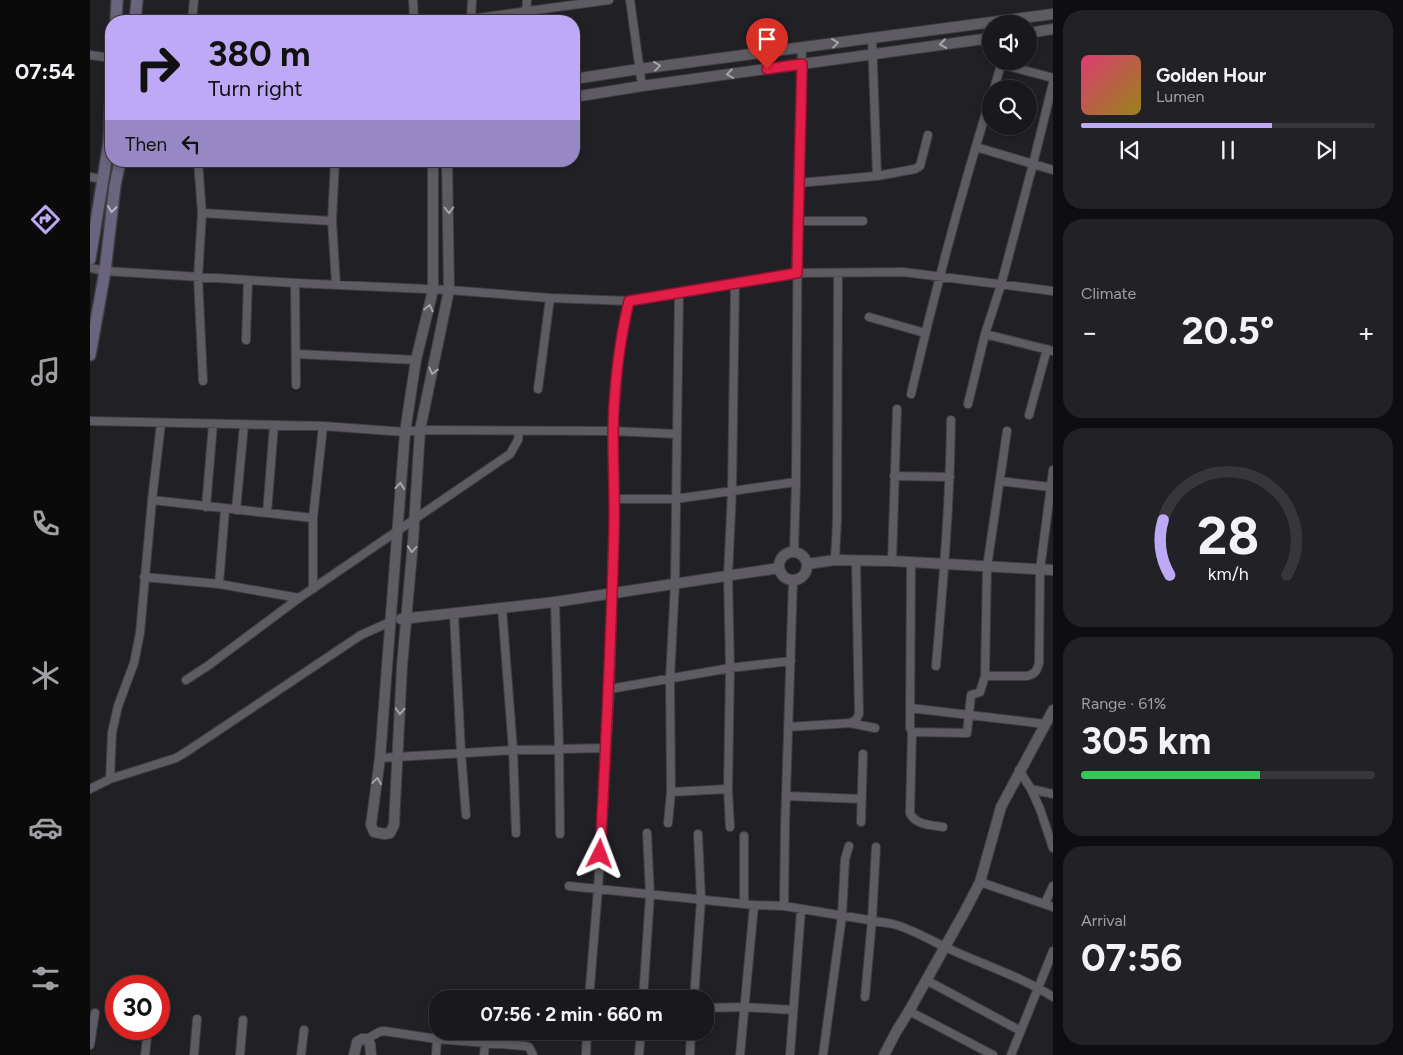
<!DOCTYPE html>
<html lang="en">
<head>
<meta charset="utf-8">
<style>
	:root { --surface:#19181c; --page:#222125; --text:#f1f3f6; --muted:#9fa0a3; --line:#37373b; --accent:#bda9f5 }
	body { margin:0; font-family:Figtree,sans-serif; background:var(--page); color:var(--text); height:100vh; display:flex; flex-direction:column; font-size:19px; white-space:nowrap }
	* { box-sizing:border-box; margin:0 }
	p { font-size:16px; color:var(--muted) }
	.icon { flex:none; width:28px; height:28px; fill:none; stroke:currentColor; stroke-width:2; stroke-linecap:round; stroke-linejoin:round }
	.map { position:relative; flex:1; overflow:hidden }
	.panel { display:flex; flex-direction:column; gap:10px; padding:10px; background:#0e0d0f; width:350px }
	.panel>* { flex:none }
	.guide { position:absolute; left:15px; top:15px; width:475px; height:152px; border-radius:20px; box-shadow:0 2px 8px #0003,0 0 0 1px var(--line); background:#bda9f5; color:#111; overflow:hidden }
	.tools { position:absolute; left:892px; top:15px; display:grid; gap:10px }
	.tools a { display:grid; place-items:center; width:55px; height:55px; border-radius:50%; background:var(--surface); box-shadow:0 2px 8px #0003,0 0 0 1px var(--line); font-size:25px }
	.speed { position:absolute; left:15px; top:975px; display:flex; gap:10px; font-size:25px; font-weight:700; text-align:center }
	.speed>* { display:grid; place-content:center; width:65px; height:65px; border-radius:50%; background:var(--surface); box-shadow:0 2px 8px #0003,0 0 0 1px var(--line); line-height:1 }
	.speed .limit { border:8px solid #d22; background:#fff; color:#111 }
	.pin { position:absolute; display:grid; place-items:center; width:42px; height:42px; color:#fff; margin:-51px -21px; border-radius:50% 50% 50% 0; rotate:-45deg; box-shadow:0 0 5px #0007 }
	.pin .icon { rotate:45deg }
	.me { position:absolute; width:55px; margin:-28px; rotate:3deg; stroke-linejoin:round; filter:drop-shadow(0 0 4px #0008) }
	.turn { display:flex; align-items:center; gap:18px; height:105px; padding:0 20px; font-size:22px }
	.turn .icon { width:65px; height:65px; stroke-width:2.5 }
	.turn b { display:block; font-size:35px; line-height:42px }
	.then { display:flex; align-items:center; height:48px; padding:0 20px; background:#0003; gap:10px; font-size:19px }
	.big { font-size:38px; font-weight:700; line-height:1.1 }
	.panel .card { flex:1; display:flex; flex-direction:column; justify-content:center; gap:8px; min-width:0; padding:0 18px; border-radius:20px; background:var(--page) }
	.panel .dial { align-items:center; gap:0 }
	.dial svg { height:130px; overflow:visible; fill:none; stroke:var(--line); stroke-width:7; stroke-linecap:round; text-anchor:middle }
	.dial text { fill:var(--text); stroke:none }
	.song { display:flex; align-items:center; gap:15px }
	.cover { width:60px; height:60px; border-radius:8px; background:linear-gradient(135deg,hsl(340 70% 55%),hsl(50 70% 35%)) }
	.played { height:5px; border-radius:2px; background:linear-gradient(90deg,var(--accent) 65%,var(--line) 65%) }
	.keys { display:flex; justify-content:space-around; direction:ltr }
	.heat { display:flex; justify-content:space-between; align-items:center; font-size:28px; direction:ltr }
	.charge { height:8px; border-radius:4px; background:linear-gradient(90deg,#34c759 61%,var(--line) 0) }
	.trip { position:absolute; left:339px; top:990px; width:285px; height:50px; border-radius:20px; background:var(--surface); box-shadow:0 2px 8px #0003,0 0 0 1px var(--line); font-weight:700; line-height:50px; text-align:center }
	main { display:flex; flex:1; min-height:0 }
	.tab-bar { display:flex; flex-direction:column; width:90px; justify-content:space-around; align-items:center; background:#0a0a0b; color:var(--muted) }
	.tab-bar .icon { width:35px; height:35px }
	.tab-bar .on { color:var(--accent) }
	.tab-bar b { font-size:22px; color:var(--text) }
	.map>svg:first-child { display:block }
	.lines { fill:none; stroke-linecap:round; stroke-linejoin:round }
	.minor-casing { stroke:#3e3d41; stroke-width:10 }
	.tertiary-casing { stroke:#3e3d41; stroke-width:12 }
	.secondary-casing { stroke:#3e3d41; stroke-width:14 }
	.minor { stroke:#5e5c62; stroke-width:8 }
	.tertiary { stroke:#5e5c62; stroke-width:10 }
	.secondary { stroke:#6b647e; stroke-width:11 }
	.oneway { stroke:#a6a5a9 }
	.oneway2 { stroke:#b7b5c0 }
	.route-casing { stroke:#92132f; stroke-width:12 }
	.route { stroke:#e11d48; stroke-width:9 }
</style>
</head>
<body>
<main>
<nav class="tab-bar">
<b>07:54</b>
<svg class="icon on" aria-label="directions" viewBox="0 0 24 24"><path d="M12 3l9 9-9 9-9-9zM9 14v-3h6M13 9l2 2-2 2"/></svg>
<svg class="icon" aria-label="music" viewBox="0 0 24 24"><path d="M9 18V5l10-2v13"/><circle cx="6" cy="18" r="3"/><circle cx="16" cy="16" r="3"/></svg>
<svg class="icon" aria-label="phone" viewBox="0 0 24 24"><path d="M5 4h4l2 5-3 2q2 4 5 5l2-3 5 2v4C11 20 4 13 5 4z"/></svg>
<svg class="icon" aria-label="climate" viewBox="0 0 24 24"><path d="M12 3v18M4 7l16 10M4 17L20 7"/></svg>
<svg class="icon" aria-label="car" viewBox="0 0 24 24"><path d="M5 17H2v-5l4-1 3-4h7l3 4 3 1v5h-3M9 17h6M6 11h13"/><circle cx="7" cy="17" r="2"/><circle cx="17" cy="17" r="2"/></svg>
<svg class="icon" aria-label="filters" viewBox="0 0 24 24"><path d="M4 7h16M4 17h16"/><circle cx="9" cy="7" r="2"/><circle cx="15" cy="17" r="2"/></svg>
</nav>
<div class="map">
<svg width="963" height="1055" viewBox="0 0 963 1055">
	<rect width="100%" height="100%" fill="#212025"/>
	<g class="lines">
		<g class="minor-casing">
			<path id="minor" d="M323,0L324,21
				M540,0L552,86
				M436,12L437,0
				M381,19L382,0
				M102,21L104,0
				M365,21L519,0
				M782,38L787,176
				M0,55L21,58
				M911,64L963,78
				M904,89L912,61
				M886,147L963,170
				M108,161L112,213L108,277L113,381
				M0,177L13,179
				M708,183L787,176L825,169L830,166L838,135
				M112,213L242,221L245,161
				M242,221L246,284
				M708,221H773
				M0,268L15,271L205,283L359,290L460,298L539,301L707,273L813,272L963,291
				M205,283L206,385
				M779,317L835,333
				M895,334L963,351
				M156,340L158,280
				M207,354L326,360
				M448,389L460,298
				M821,394C844,294 871,194 901,96
				M878,404L895,334L911,285L943,164L963,83
				M939,415L957,349
				M0,421L233,426L315,432L330,430L523,431L587,434L585,583L580,678L581,792L578,823
				M587,434L589,292
				M804,476L860,477
				M910,481L960,487
				M525,499H585L706,482
				M62,500L223,518
				M116,507L123,424
				M146,510L154,425
				M177,513L184,425
				M704,552L706,482L708,183L712,47
				M745,560L747,520L748,273
				M802,561L807,409
				M821,562L820,728L822,732L820,813C825,825 841,825 853,827
				M54,577L129,584L209,598
				M129,584L135,509
				M223,589V518L233,426
				M465,602L469,748L470,834
				M412,608L423,750L426,833
				M364,614L371,753L376,815
				M846,666C853,584 860,503 861,420
				M895,676H937C945,674 947,671 949,663L950,570L963,470
				M96,680L119,665L209,598L420,454L428,440L429,431
				M520,689L640,668L701,661
				M820,708L955,724
				M760,723L785,728
				M698,727L760,723L766,720L769,714L766,561
				M822,732L877,733L881,695L890,692L895,676L897,567L917,431
				M290,758L423,750L516,748
				M929,770L941,789L950,809L963,848
				M20,779L22,733L28,706L44,663L50,633L62,500L71,423
				M0,789L20,779L86,758L96,752L271,635L300,622
				M941,789L963,794
				M581,792L638,789
				M696,796L772,799
				M771,822L773,754
				M640,827L638,789L640,668L638,576L642,490L645,283
				M890,882L963,907
				M479,886L664,905L694,906L803,924C822,929 838,939 855,947C891,964 930,976 963,997
				M654,903V836
				M955,903L963,886
				M694,906L695,826L703,580
				M836,980L929,1030
				M775,997L782,920L786,847
				M499,999L508,889L520,689L525,499L523,431L530,346L539,301
				M553,999L560,895L557,833
				M604,999L611,899L608,834
				M615,1008L654,1007L703,1010
				M819,1011L903,1055
				M277,1039L289,1032L294,1031L347,1039L435,1046L439,1047L443,1055
				M0,1045L5,1013
				M55,1055L58,1029
				M104,1055L107,1019
				M150,1055L153,1020
				M211,1055L214,1030
				M346,1055L347,1039
				M394,1055L395,1043
				M496,1055L497,1031
				M549,1055L551,1031
				M600,1055L601,1031
				M650,1055L664,905
				M700,1055L711,910
				M733,1055L752,916L755,859L759,846
				M921,1055L963,951"/>
		</g>
		<g class="tertiary-casing">
			<path id="tertiary" d="M939,33L963,29
				M484,79L549,69L963,14
				M484,97L552,86L901,38
				M343,161V290L326,360L315,432L290,758L281,825L284,832L295,834L300,833L304,825L312,666L323,542L330,430L359,290L357,161
				M689 566a14 14 0 1 1 28 0a14 14 0 1 1-28 0Z
				M717,564L745,560L802,561L963,570
				M311,619L465,602L689,568
				M264,1055L267,1042L272,1039H277L280,1044L281,1055
				M794,1055L806,1032L819,1011L875,911L890,882L911,807L963,710"/>
		</g>
		<g class="secondary-casing">
			<path id="secondary" d="M26,21L27,0
				M45,21L47,0
				M0,259L19,142L21,97
				M0,355L15,271L25,185L30,161"/>
		</g>
		<use href="#minor" class="minor"/>
		<use href="#tertiary" class="tertiary"/>
		<use href="#secondary" class="secondary"/>
	</g>
	<defs><path id="oneway-chevron" d="M-2-3.5L2.5 0L-2 3.5" fill="none" stroke-width="1.6" stroke-linecap="round" stroke-linejoin="round" transform="scale(1.25)"/></defs>
	<g class="oneway">
		<use href="#oneway-chevron" transform="translate(745 43) rotate(-7)"/>
		<use href="#oneway-chevron" transform="translate(853 44) rotate(172)"/>
		<use href="#oneway-chevron" transform="translate(567 66) rotate(-7)"/>
		<use href="#oneway-chevron" transform="translate(640 74) rotate(172)"/>
		<use href="#oneway-chevron" transform="translate(359 210) rotate(88)"/>
		<use href="#oneway-chevron" transform="translate(339 308) rotate(-77)"/>
		<use href="#oneway-chevron" transform="translate(343 371) rotate(103)"/>
		<use href="#oneway-chevron" transform="translate(310 486) rotate(-85)"/>
		<use href="#oneway-chevron" transform="translate(322 549) rotate(95)"/>
		<use href="#oneway-chevron" transform="translate(310 711) rotate(93)"/>
		<use href="#oneway-chevron" transform="translate(287 781) rotate(-82)"/>
	</g>
	<use class="oneway2" href="#oneway-chevron" transform="translate(22 209) rotate(96)"/>
	<g class="lines">
		<g class="route-casing">
			<path id="route" d="M510,854C516,746 521,639 524,531C525,498 523,465 523,432C524,388 529,343 539,301L707,273L712,64L677,69"/>
		</g>
		<use href="#route" class="route"/>
	</g>
</svg>
<div class="tools">
<a><svg class="icon" aria-label="sound" viewBox="0 0 24 24"><path d="M4 9h4l5-4v14l-5-4H4zM17 9q2 3 0 6"/></svg></a>
<a><svg class="icon" aria-label="search" viewBox="0 0 24 24"><circle cx="10" cy="10" r="6"/><path d="M15 15l6 6"/></svg></a>
</div>
<div class="speed"><div class="limit">30</div></div>
<div class="pin" style="left:677px;top:69px;background:#d93025"><svg class="icon" aria-label="arrive" viewBox="0 0 24 24"><path d="M6 21V4h12l-3 4 3 4H6"/></svg></div>
<svg class="me" style="left:510px;top:854px" viewBox="-20 -20 40 40"><path d="M0-17L14 15 0 8-14 15z" fill="#e11d48" stroke="#fff" stroke-width="4"/></svg>
<div class="trip">07:56 · 2 min · 660 m</div>
<div class="guide">
<div class="turn"><svg class="icon" aria-label="right" viewBox="0 0 24 24"><path d="M7 20v-9h11M14 6l5 5-5 5"/></svg><div><b>380 m</b>Turn right</div></div>
<div class="then">Then<svg class="icon" aria-label="left" viewBox="0 0 24 24"><path d="M17 20v-9H6M10 6l-5 5 5 5"/></svg></div>
</div>
</div>
<section class="panel">
<div class="card">
<div class="song"><i class="cover"></i><div><b>Golden Hour</b><p>Lumen</p></div></div>
<div class="played"></div>
<div class="keys"><svg class="icon" aria-label="previous" viewBox="0 0 24 24"><path d="M18 5L8 12l10 7zM5 5v14"/></svg><svg class="icon" aria-label="pause" viewBox="0 0 24 24"><path d="M8 5v14M16 5v14"/></svg><svg class="icon" aria-label="next" viewBox="0 0 24 24"><path d="M6 5l10 7-10 7zM19 5v14"/></svg></div>
</div>
<div class="card"><p>Climate</p>
<div class="heat"><a>−</a><b class="big">20.5°</b><a>+</a></div>
</div>
<div class="card dial"><svg viewBox="0 0 100 80">
<path d="M14 69A42 42 0 1 1 86 69"/>
<path d="M14 69A42 42 0 0 1 10 35" stroke="#bda9f5"/>
<text x="50" y="56" font-size="32" font-weight="700">28</text>
<text x="50" y="72" font-size="11">km/h</text>
</svg></div>
<div class="card"><p>Range · 61%</p><b class="big">305 km</b><div class="charge"></div></div>
<div class="card"><p>Arrival</p><b class="big">07:56</b></div>
</section>
</main>
</body>
</html>
